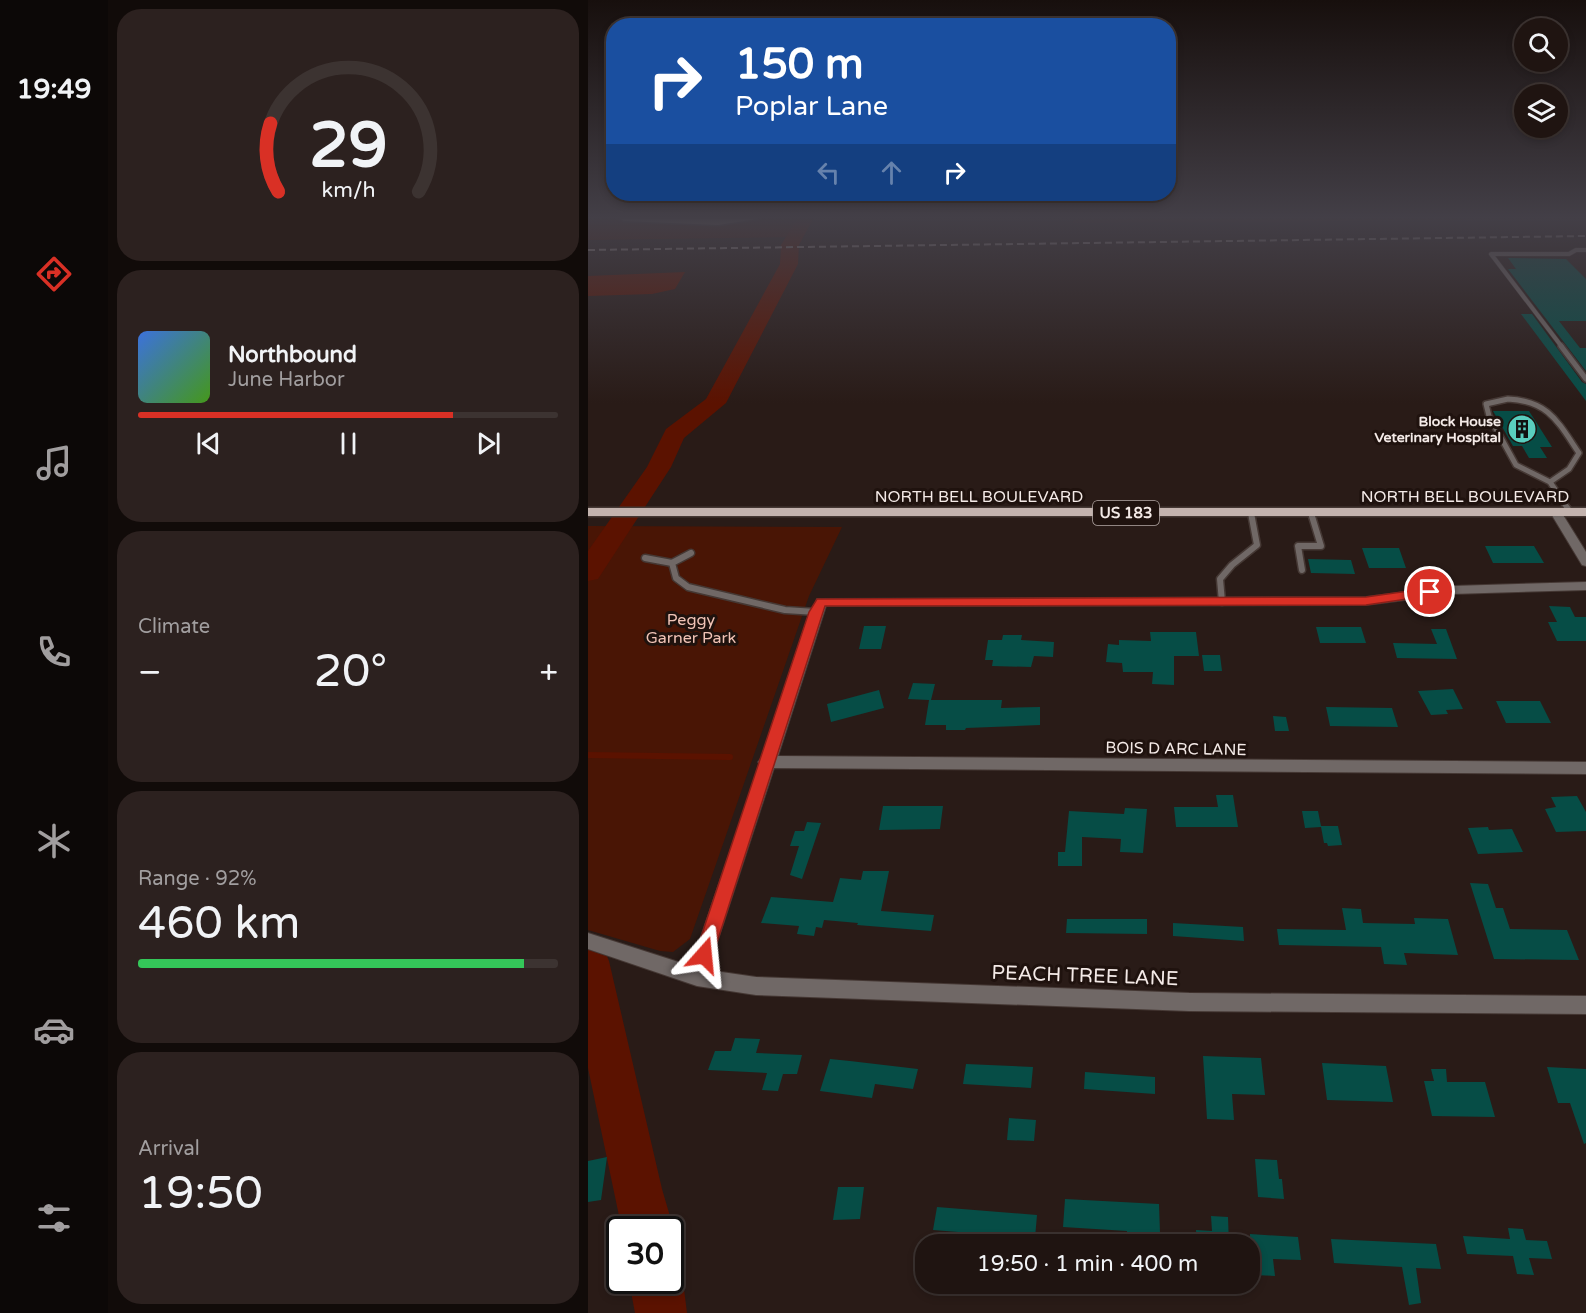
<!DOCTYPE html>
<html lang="en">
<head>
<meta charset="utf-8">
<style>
	:root { --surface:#1f1411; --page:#2c211f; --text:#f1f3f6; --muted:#a19e9f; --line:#3c3331; --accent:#d93025 }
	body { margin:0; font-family:"Varela Round",sans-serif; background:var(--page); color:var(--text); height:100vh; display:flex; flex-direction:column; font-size:22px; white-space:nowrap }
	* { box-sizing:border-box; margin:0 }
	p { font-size:20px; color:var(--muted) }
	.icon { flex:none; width:33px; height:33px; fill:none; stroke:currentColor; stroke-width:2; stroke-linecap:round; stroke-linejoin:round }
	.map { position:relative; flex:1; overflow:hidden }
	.drawer { display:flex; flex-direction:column; gap:9px; padding:9px; background:#110b09; width:480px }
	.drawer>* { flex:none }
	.top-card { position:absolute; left:18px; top:18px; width:570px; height:183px; border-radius:24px; box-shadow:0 3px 9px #0003,0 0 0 2px var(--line); background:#1a4fa0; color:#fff; overflow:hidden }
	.fabs { position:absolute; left:926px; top:18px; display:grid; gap:12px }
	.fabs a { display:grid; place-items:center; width:54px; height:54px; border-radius:50%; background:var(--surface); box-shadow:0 3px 9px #0003,0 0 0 2px var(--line); font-size:30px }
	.speed { position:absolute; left:18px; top:1216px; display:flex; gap:12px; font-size:30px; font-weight:700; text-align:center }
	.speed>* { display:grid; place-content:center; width:78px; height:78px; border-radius:50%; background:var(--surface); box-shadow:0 3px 9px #0003,0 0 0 2px var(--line); line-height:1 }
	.speed .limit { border:3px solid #111; border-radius:9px; background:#fff; color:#111 }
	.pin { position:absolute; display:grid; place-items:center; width:51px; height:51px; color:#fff; margin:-26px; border:3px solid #fff; border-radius:50%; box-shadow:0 2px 6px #0007 }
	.me { position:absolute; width:66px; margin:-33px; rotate:18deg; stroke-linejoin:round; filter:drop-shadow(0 0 4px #0008) }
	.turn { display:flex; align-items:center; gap:21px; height:126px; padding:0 30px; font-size:27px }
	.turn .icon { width:78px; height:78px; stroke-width:2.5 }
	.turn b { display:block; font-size:42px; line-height:51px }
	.lanes { display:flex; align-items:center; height:57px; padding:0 30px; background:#0003; justify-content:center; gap:30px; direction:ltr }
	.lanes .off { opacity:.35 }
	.big { font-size:45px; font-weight:600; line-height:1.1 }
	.drawer .card { flex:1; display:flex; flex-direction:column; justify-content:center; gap:9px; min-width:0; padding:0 21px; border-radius:24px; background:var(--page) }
	.drawer .dial { align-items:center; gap:0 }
	.dial svg { height:156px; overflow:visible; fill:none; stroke:var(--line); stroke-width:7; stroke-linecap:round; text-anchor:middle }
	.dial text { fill:var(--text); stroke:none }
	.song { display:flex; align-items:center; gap:18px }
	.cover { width:72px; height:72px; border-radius:9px; background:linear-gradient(135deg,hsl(220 70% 55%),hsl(100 70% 35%)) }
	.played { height:6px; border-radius:3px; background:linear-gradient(90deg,var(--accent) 75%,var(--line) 75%) }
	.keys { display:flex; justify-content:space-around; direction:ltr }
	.heat { display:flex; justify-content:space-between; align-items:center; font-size:33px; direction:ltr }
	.charge { height:9px; border-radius:4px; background:linear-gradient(90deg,#34c759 92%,var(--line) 0) }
	.trip { position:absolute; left:327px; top:1234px; width:345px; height:60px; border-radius:24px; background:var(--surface); box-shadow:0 3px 9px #0003,0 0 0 2px var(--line); font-weight:600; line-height:60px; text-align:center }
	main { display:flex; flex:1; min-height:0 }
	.dock { display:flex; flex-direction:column; width:108px; justify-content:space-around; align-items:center; background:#0c0807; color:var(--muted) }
	.dock .icon { width:42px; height:42px }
	.dock .on { color:var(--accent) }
	.dock b { font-size:27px; color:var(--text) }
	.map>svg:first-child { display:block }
	.green { fill:#491505 }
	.water { fill:#5b1200 }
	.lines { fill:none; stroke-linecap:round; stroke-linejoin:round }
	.stream { stroke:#5b1200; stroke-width:6 }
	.river { fill:#5b1200; fill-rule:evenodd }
	.building { fill:#064d46 }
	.lane-far2-casing { stroke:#453834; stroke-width:5 }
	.lane-far1-casing { stroke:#453834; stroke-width:8 }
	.lane-casing { stroke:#453834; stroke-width:9 }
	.street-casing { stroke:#453834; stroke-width:2 }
	.secondary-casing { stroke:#453834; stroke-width:3 }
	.primary-casing { stroke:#453834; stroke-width:3 }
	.lane-far2 { stroke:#706866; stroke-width:4 }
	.lane-far1 { stroke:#706866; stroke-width:5 }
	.lane { stroke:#706866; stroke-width:6 }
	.street { fill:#706866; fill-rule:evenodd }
	.secondary { fill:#9f928f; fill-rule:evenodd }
	.primary { fill:#c3b3ae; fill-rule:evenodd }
	.rail { stroke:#a39794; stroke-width:2; stroke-dasharray:7 4; stroke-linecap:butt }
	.route { fill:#d93025; stroke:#8d1f18; stroke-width:1.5 }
	.labels { text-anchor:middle; stroke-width:6; stroke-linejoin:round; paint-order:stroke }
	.far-poi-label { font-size:14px; font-weight:bold; fill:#f4eae7; stroke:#1f120e; text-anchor:end }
	.shield { fill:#1f120e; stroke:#b4a9a6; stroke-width:1.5 }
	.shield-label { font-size:15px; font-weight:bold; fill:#f4eae7 }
	.street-label { font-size:16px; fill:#f4eae7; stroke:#1f120e }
	.park-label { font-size:16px; fill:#f1c3b6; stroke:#1f120e }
	.near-street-label { font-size:20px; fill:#f4eae7; stroke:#1f120e }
</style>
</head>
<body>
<main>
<nav class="dock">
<b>19:49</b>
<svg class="icon on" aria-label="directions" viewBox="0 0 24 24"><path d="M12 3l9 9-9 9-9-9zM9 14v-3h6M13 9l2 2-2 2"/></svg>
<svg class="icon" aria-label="music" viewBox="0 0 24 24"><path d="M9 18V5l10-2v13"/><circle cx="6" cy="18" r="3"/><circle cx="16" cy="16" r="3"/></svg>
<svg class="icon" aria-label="phone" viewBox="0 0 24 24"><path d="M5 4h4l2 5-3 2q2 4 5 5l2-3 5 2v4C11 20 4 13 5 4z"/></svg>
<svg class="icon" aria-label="climate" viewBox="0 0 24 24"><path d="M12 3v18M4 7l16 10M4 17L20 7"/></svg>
<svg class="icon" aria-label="car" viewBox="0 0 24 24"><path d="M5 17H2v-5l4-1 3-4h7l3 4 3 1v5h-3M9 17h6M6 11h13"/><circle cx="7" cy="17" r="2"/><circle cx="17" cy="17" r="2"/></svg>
<svg class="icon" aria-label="filters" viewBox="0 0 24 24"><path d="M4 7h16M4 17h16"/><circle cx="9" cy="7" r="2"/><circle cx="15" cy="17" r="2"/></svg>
</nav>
<section class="drawer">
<div class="card dial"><svg viewBox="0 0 100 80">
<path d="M14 69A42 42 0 1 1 86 69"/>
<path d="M14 69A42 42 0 0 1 10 34" stroke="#d93025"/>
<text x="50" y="56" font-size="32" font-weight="700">29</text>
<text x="50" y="72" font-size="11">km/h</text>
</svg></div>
<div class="card">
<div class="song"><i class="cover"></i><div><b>Northbound</b><p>June Harbor</p></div></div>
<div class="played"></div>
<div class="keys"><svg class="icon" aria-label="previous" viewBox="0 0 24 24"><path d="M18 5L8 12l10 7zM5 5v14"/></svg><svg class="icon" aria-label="pause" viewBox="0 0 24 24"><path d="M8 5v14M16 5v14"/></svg><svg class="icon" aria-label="next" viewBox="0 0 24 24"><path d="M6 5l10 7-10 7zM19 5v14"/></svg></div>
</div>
<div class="card"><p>Climate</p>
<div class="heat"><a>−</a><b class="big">20°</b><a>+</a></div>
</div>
<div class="card"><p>Range · 92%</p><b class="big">460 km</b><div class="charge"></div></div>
<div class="card"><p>Arrival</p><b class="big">19:50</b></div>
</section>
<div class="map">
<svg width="998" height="1313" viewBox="0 0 998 1313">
	<rect width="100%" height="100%" fill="#291b17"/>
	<path class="green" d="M0,219H217L208,237L0,240Z
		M485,219H875L876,220L485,223Z
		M0,526L254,527L221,596L102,939L85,952L72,951L0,930Z"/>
	<path class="water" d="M97,272L87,289L64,294L0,296V276Z"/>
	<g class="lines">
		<path class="stream" d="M0,755L142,757"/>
		<path class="river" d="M209,219H225L211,245L210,264L138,403L96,438L83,467L10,579L0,581V551L59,467L78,429L118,399L192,264L193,245Z
			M0,941L15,947L21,961L74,1189L86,1230L82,1238V1230H34L0,1068Z
			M82,1260L87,1262L95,1281L99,1313H47L41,1281H82Z"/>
	</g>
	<path class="building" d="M920,258L978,259L998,279V321H971L992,348H998V371L920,269H928Z
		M933,314H944L994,382L998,384V401Z
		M905,411H941L964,447H952L959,458H941L934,446H925Z
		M897,546H946L956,563H905Z
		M774,548H811L818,568H781Z
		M720,559L763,560L767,574L723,573Z
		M961,606L982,607L987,617H998V641H969L960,622H969Z
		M276,626H298L293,649H271Z
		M728,627H773L778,643H732Z
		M843,629H858L869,659L809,658L805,643L849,644Z
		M562,632H608L611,656H586V685L564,684L565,672H535L534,663L518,662L520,644L531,645V640L563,641Z
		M415,635H434L433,640L466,642L465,657L446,656L443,667L404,666L405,660H397L400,640H414Z
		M614,655H632L634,671H616Z
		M325,683L347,684L343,700H414L413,708L452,707V725L378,728L377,730H358V725H337L341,700L320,699Z
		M865,689L875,709L858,710L860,714L843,715L830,691Z
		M291,690L296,708L243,722L239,704Z
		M908,701H952L963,723H918Z
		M738,707L804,708L810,727L742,726Z
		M685,716L698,717L701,731H687Z
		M628,795H645L650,827H588L586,807H630Z
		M989,796L998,812V831L968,832L957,809L968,807L963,797Z
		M295,806H355L352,829L291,830Z
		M537,808L559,809L555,853L532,852L533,839L494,837V866H470V852H477L481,811L536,814Z
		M714,811H730L733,826H750L754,845L740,846L739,843H736L733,827L717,828Z
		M219,822L233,823L214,879L202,875L211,846H202L207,831H216Z
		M900,827L901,830L924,829L935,852L890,854L880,828Z
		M275,871H301L293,911L346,915L343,931L269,925L270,923L236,920L234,928L228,927L226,936L209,934L211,926L173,923L183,897L245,902L252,878L273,880Z
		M882,883L900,884L908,908H915L922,929L979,930L991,960L906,959Z
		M754,908L773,909L775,923L827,924L826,918L860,919L870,955L816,953L819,965L796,964L793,947L691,945L689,929L758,930Z
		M479,919H559V934L478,933Z
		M585,923L655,927L656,941L585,936Z
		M147,1038L172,1039L168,1053L214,1055L209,1074H195L190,1091L174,1090L179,1073L120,1070L127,1051H143Z
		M615,1056L673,1058L677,1095L644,1094L646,1120L619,1119Z
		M242,1059L262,1061L330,1069L325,1089L287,1084L284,1098L232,1091Z
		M734,1063L798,1066L805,1102L739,1100Z
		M378,1064L445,1067L443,1088L375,1084Z
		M959,1067L998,1069V1143L996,1144L982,1103H970Z
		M843,1069H858L859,1082H897L907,1117L844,1116L836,1081H846Z
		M497,1072L567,1077V1094L496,1089Z
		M421,1118L448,1120L446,1141L419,1140Z
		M19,1157L13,1200L0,1202V1161Z
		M667,1159L689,1160L691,1179H694L696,1199L670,1197Z
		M250,1187H276L272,1219L245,1220Z
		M477,1199L571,1204L572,1233L558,1232V1242L539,1241V1231L475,1227Z
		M349,1207L449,1215L447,1238L345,1230Z
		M623,1216L640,1217L641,1245H609L608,1230L624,1231Z
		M920,1228L935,1229L938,1240L959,1241L964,1259L941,1258L946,1275L929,1274L925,1256L879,1254L875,1236L922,1239Z
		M662,1234L710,1237L713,1260L685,1259L687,1276L665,1275L664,1258L662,1257Z
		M743,1239L848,1244L853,1269L828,1268L833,1303L821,1305L814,1267L746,1263Z"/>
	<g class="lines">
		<g class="lane-far2-casing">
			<path id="lane-far2" d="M974,347L903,254H981L988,250H998"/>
		</g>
		<g class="lane-far1-casing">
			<path id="lane-far1" d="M973,346L998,379
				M920,399C961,401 970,422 991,453L981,469L962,482L928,465L901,416L898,404Z
				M962,482L980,509"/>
		</g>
		<g class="lane-casing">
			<path id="lane" d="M979,508L982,512
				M57,558L84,563L88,578L100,587L197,610L228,612
				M84,563L103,553
				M714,570L710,546H733L723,513
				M634,602L632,579L644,565L669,545L663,513"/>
		</g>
		<g class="street-casing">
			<path id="street" d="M968,509L972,510L998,552V566L994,565L962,512Z
				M998,582V590L864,594L778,605L238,606L190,756L998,762V774L186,768L120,970L168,977L601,993L998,996V1014L601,1011L168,995L109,986L0,949V933L103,966L172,764L170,762L174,757L229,599L778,597L864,586Z"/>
		</g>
		<g class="secondary-casing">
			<path id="secondary" d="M32,219H169L130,225L36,221Z"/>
		</g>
		<g class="primary-casing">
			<path id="primary" d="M0,508H998V516H0Z"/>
		</g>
		<use href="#lane-far2" class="lane-far2"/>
		<use href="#lane-far1" class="lane-far1"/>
		<use href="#lane" class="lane"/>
		<use href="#street" class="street"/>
		<use href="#secondary" class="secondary"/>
		<use href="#primary" class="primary"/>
		<path class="rail" d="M0,250L998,236"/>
	</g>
	<linearGradient id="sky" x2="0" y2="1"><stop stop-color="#170f0d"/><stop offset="0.54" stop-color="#433f47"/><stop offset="1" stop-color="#433f47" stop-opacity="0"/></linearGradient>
	<rect width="998" height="403" fill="url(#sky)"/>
	<path class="route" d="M842,588L849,592L847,595L778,605L237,606L125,955L123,961L116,964L110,961L107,955L221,612L229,599L778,597Z"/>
	<defs>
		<g id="building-disc" transform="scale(1.5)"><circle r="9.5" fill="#59cebe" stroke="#1f120e"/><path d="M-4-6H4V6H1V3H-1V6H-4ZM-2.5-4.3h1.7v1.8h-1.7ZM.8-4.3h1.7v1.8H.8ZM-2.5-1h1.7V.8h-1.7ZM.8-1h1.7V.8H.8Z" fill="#111"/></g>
	</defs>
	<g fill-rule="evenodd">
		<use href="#building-disc" x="934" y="429"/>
	</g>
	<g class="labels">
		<g class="far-poi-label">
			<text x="913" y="426">Block House<tspan x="913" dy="16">Veterinary Hospital</tspan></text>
		</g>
		<rect class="shield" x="505" y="501" width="66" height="24" rx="4.5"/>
		<g class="shield-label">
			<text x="538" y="518">US 183</text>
		</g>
		<g class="street-label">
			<text x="391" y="502">NORTH BELL BOULEVARD</text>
			<text x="877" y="502">NORTH BELL BOULEVARD</text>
			<text transform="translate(588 748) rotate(1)" y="6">BOIS D ARC LANE</text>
		</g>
		<g class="park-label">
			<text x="103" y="625">Peggy<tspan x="103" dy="18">Garner Park</tspan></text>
		</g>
		<g class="near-street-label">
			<text transform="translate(497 975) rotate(2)" y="7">PEACH TREE LANE</text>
		</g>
	</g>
</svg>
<div class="fabs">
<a><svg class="icon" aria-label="search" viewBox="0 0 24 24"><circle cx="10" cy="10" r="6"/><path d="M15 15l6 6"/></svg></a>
<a><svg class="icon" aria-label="layers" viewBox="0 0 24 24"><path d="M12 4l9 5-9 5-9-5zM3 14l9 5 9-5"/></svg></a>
</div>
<div class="speed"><div class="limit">30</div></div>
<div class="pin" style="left:842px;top:592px;background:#d93025"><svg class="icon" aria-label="arrive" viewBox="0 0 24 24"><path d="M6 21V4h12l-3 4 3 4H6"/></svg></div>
<svg class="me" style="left:116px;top:955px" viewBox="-20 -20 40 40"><path d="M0-17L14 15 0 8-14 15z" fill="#d93025" stroke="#fff" stroke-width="4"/></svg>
<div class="trip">19:50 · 1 min · 400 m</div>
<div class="top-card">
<div class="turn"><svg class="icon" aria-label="right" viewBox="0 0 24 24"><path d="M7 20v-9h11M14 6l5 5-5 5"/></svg><div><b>150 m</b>Poplar Lane</div></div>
<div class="lanes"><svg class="icon off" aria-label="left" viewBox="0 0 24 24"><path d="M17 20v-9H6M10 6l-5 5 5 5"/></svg><svg class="icon off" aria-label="ahead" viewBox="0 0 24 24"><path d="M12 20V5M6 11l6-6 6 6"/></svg><svg class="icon" aria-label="right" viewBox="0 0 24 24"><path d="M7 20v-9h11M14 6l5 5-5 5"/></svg></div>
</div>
</div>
</main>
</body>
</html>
